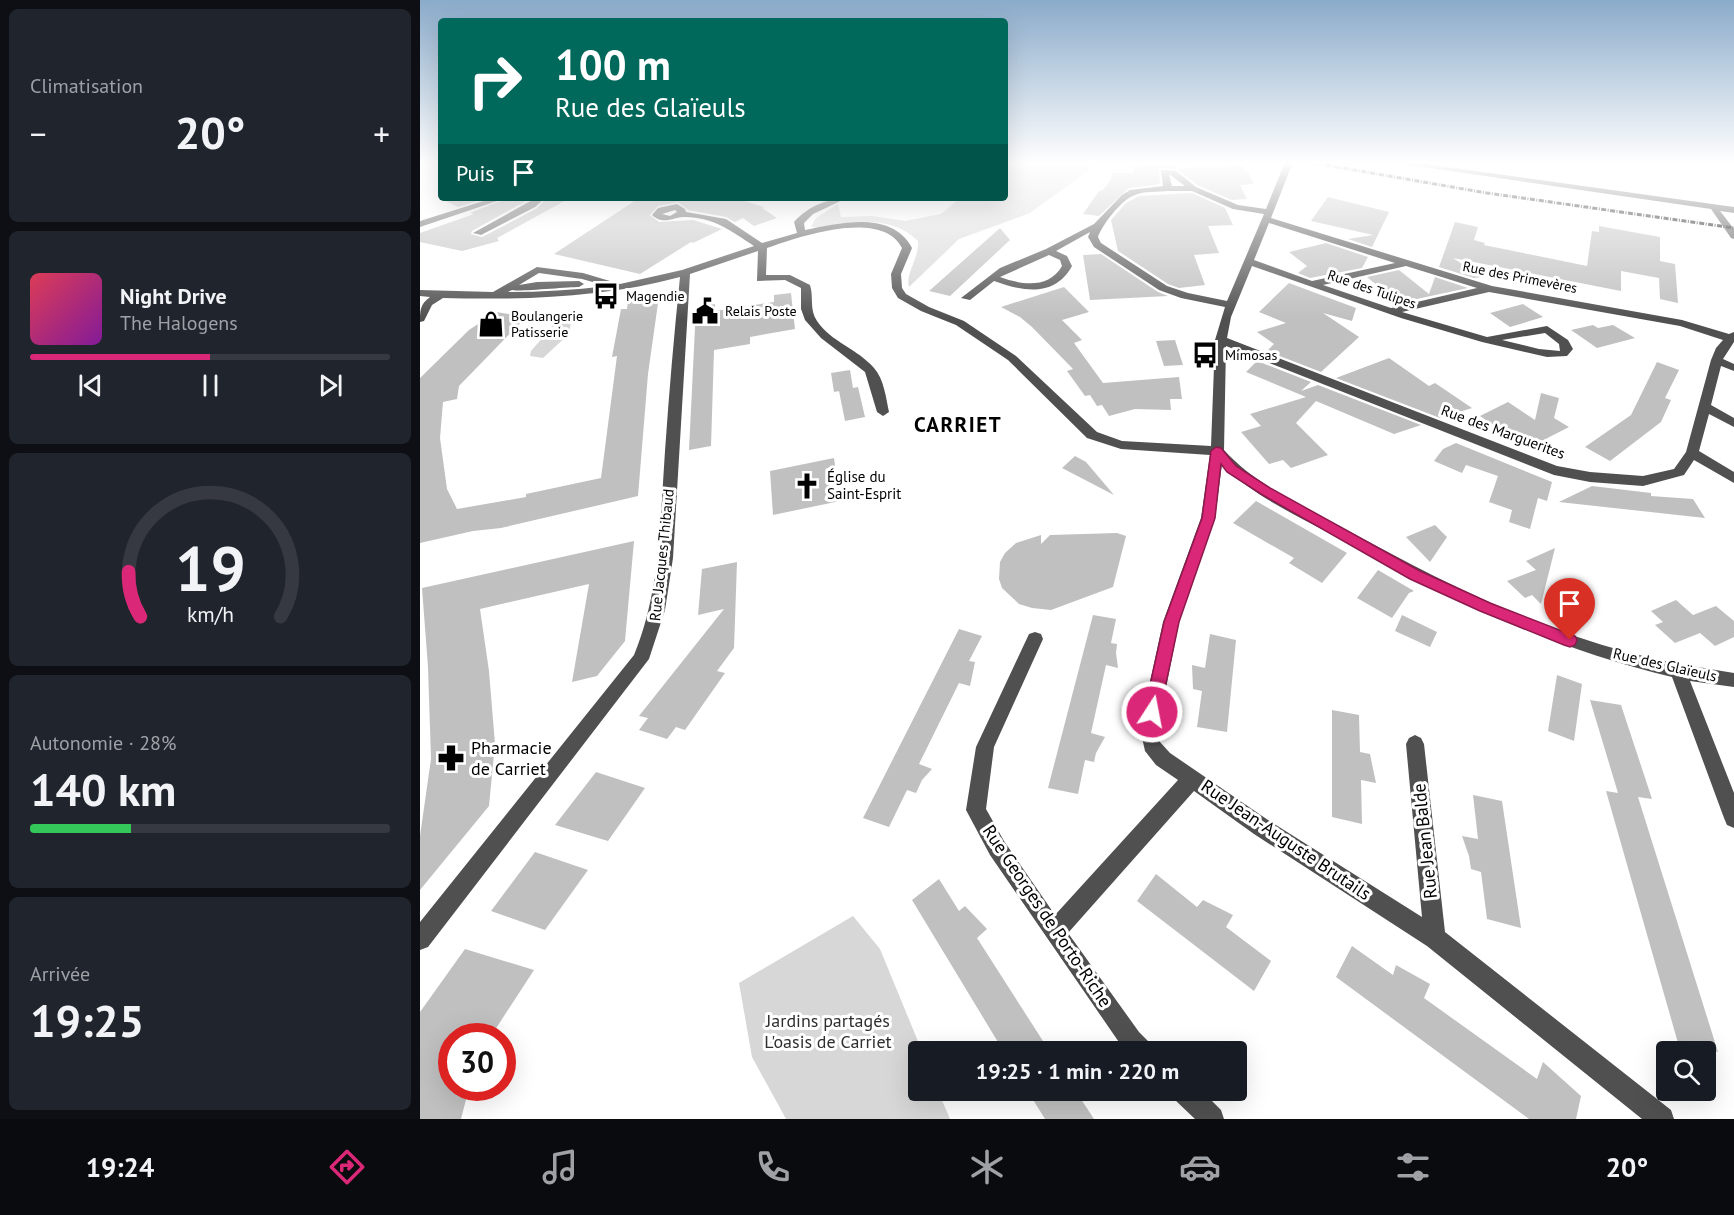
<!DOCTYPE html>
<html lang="fr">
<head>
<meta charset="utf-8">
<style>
	:root { --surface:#171b24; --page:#20242c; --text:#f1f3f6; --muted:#9ea1a6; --line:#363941; --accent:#db2777 }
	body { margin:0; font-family:"PT Sans",sans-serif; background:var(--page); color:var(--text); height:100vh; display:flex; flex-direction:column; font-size:22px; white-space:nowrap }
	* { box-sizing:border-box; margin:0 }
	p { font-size:20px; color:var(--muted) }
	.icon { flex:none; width:33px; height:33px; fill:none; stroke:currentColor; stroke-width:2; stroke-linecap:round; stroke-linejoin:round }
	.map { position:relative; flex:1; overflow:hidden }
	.panel { display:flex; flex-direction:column; gap:9px; padding:9px; background:#0d0f14; width:420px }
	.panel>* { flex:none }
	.top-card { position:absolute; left:18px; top:18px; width:570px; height:183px; border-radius:6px; box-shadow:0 6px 24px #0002; background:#00695c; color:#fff; overflow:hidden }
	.fabs { position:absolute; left:1236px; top:1041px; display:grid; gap:12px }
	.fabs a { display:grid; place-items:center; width:60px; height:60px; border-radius:6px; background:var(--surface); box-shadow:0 6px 24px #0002; font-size:30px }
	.speed { position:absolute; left:18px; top:1023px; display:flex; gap:12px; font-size:30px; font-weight:700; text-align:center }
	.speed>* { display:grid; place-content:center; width:78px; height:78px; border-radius:50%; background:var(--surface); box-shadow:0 6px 24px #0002; line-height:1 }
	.speed .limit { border:9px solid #d22; background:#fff; color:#111 }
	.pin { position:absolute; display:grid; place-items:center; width:51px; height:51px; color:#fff; margin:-62px -26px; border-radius:50% 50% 50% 0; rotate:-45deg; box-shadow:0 0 6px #0007 }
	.pin .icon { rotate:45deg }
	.me { position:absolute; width:66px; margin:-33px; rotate:11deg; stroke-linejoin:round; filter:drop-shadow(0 0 4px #0008) }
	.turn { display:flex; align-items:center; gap:21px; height:126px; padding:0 18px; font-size:27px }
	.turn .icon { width:78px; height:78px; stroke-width:2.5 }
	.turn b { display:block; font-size:42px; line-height:51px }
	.then { display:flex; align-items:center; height:57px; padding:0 18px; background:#0003; gap:12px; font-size:22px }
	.big { font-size:45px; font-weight:800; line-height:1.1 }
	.panel .card { flex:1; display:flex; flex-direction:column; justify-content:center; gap:9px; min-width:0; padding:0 21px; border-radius:9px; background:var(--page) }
	.panel .dial { align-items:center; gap:0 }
	.dial svg { height:156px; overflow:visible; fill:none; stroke:var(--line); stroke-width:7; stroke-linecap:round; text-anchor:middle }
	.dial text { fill:var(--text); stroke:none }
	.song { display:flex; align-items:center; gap:18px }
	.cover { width:72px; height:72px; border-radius:9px; background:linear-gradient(135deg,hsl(350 70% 55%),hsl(290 70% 35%)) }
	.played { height:6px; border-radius:3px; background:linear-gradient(90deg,var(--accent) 50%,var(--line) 50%) }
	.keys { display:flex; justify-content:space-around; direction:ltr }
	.heat { display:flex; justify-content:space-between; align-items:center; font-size:33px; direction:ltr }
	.charge { height:9px; border-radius:4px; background:linear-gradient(90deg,#34c759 28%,var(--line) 0) }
	.trip { position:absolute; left:488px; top:1041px; width:339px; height:60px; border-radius:6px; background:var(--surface); box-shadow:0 6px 24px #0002; font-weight:800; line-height:60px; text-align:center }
	.tabs { display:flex; height:96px; justify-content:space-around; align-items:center; background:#090b0e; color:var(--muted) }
	.tabs .icon { width:42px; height:42px }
	.tabs .on { color:var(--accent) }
	.tabs b { font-size:27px; color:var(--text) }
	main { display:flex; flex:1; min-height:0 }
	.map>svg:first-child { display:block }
	.green { fill:#d7d7d7 }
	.building { fill:#c0c0c0 }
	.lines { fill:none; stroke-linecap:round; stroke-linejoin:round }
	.minor { fill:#505050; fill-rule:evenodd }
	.rail { stroke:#000; stroke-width:3; stroke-dasharray:5 1.5 1 1.5; stroke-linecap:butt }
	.route { fill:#db2777; stroke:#8e194d; stroke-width:1.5 }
	.labels { text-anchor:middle; stroke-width:6; stroke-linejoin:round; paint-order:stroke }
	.far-street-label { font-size:14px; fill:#000; stroke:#fff }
	.far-poi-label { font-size:14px; fill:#000; stroke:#fff; text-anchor:start }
	.street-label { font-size:15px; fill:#000; stroke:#fff }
	.poi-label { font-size:15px; fill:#000; stroke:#fff; text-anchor:start }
	.near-poi-label { font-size:18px; fill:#000; stroke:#fff; text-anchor:start }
	.near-street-label { font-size:18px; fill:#000; stroke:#fff }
	.near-park-label { font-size:18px; fill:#2e2e2e; stroke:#fff }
	.district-label { font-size:21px; font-weight:bold; letter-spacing:1.5px; fill:#000; stroke:#fff }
</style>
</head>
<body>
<main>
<section class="panel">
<div class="card"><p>Climatisation</p>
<div class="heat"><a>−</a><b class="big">20°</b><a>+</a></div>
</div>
<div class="card">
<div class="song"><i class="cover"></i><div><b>Night Drive</b><p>The Halogens</p></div></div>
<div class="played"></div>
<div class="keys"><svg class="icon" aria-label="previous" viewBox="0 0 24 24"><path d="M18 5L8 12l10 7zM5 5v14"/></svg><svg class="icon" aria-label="pause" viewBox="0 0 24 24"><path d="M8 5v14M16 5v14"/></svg><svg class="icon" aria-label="next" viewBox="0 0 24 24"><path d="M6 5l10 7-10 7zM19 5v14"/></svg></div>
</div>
<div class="card dial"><svg viewBox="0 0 100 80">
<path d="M14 69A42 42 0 1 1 86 69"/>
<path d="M14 69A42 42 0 0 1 8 46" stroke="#db2777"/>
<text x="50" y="56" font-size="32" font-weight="700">19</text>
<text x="50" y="72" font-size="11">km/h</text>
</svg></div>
<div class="card"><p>Autonomie · 28%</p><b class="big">140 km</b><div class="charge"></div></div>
<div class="card"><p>Arrivée</p><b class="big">19:25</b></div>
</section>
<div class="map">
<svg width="1314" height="1119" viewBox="0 0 1314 1119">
	<rect width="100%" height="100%" fill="#fff"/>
	<path class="green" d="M585,162H680L610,213L539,239L489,287C485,274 499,259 498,241C478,221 451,220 423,223C413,224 401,228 391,227L396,218L418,204L421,217L452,216L485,221L521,214L540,198H585Z
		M152,316L149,334L123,358L110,356L111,351L132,327L131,320Z
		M433,916L460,949L502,1051L498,1052V1090L518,1091L530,1119H366L332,1057L319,983Z"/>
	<path class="building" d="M732,162H756V169L824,165L834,184L820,185L827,199L812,200L777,185L757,169L741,168L739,170L740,184L709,188L679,216L663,214L679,191L683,190L691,179L692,173H713L714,167H721V164H731Z
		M772,193L805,208L813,225L788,226L799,253L774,255L785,285L759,288L748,284L698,251L691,220L706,203L719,196Z
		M908,197L969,212L952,247L928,239L953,235L891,221Z
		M20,198H66L38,207Z
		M88,198H111L52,231L51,234L62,237L116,209L127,198H150L77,238L79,241L42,251L0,242V233L54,214L50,213Z
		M219,198H315L344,207L342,208L357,218L334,226L323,218L315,222L306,217L268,210L258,202L238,206L230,215L239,222L273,220L302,229L273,243L271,242L220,274L134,254Z
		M1035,222L1058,227L1054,240L1065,243L1064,245L1167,266L1172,231L1179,232V226L1240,237V261L1255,264L1258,303L1240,299L1239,278L1201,271V291L1033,258L1062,277L1054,278L1019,267Z
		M580,228L590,240L530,296L509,291Z
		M906,243L948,257L942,268L890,278L878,273L887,266L869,252Z
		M681,254L738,292L748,296L670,300L663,255Z
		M979,270L1009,294L1015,277L1048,288L978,303L947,277Z
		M869,283L936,308L932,321L903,313L939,337L901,372L847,351L854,344L837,332L866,323L839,312Z
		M644,287L669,312L642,320L662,340L654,343L683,383L759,377L762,399H750L751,410L715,409L689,416L682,405L677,406L670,395L665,396L647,371L653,369L612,327L600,317L581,307Z
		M371,293L375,329L330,337V344L294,350L291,446L269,450L276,307L295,304V311L354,302V295Z
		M239,296L228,374L218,496L81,528L53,531L0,543V378L49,330L76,312L106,317L39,386L37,399L23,402L20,438L27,489L37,509L106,497V494L181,478L197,356L192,357L201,309H207L208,300Z
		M1103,304L1123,317L1090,327L1070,313Z
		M1173,325L1178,328L1193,325L1215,338L1177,348L1151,330Z
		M755,340L763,365L744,366L736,341Z
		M969,358L1009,386L1015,383L1052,408L1020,418L916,378Z
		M837,361L891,382L881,391L898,385L1001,425L974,434L896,401L876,423L908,455L871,468L863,460L849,464L821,432L841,426L830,414L886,397L826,372Z
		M1237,362L1259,370L1245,398L1251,400L1241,422L1190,461L1165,447L1211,415Z
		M430,370L433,388L438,387L445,417L425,421L419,391L431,389L414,392L411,373Z
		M1121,393L1139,398L1134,418L1149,427L1108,448L1060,416L1088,402L1115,420Z
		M1036,443L1132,482L1127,501L1118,498L1110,529L1089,522L1092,510L1069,502L1078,476L1046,465L1042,473L1014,461L1023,449Z
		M655,456L666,462L694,495L642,468Z
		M414,458L420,501L353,515L350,471Z
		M1172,486L1231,493V496L1273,499L1285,518L1139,502Z
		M836,501L927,553L902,583L869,563L874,558L813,523Z
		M1015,525L1027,537L1010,562L986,537Z
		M697,533L706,536L693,587L631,610L612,608L599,604L582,588L579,579L580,562L585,553L596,543L621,535V544L630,535Z
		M214,541L205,641L177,676L152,682L169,584L60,609L69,671L75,744L69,806L0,890V836L11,759L8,667L2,588Z
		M1135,548L1121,604L1112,595L1105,598L1087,581L1116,570L1106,561Z
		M317,562L314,648L297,671L305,673L265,730L256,727L247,739L219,730L228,718L219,716L304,609L278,615L282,569Z
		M958,570L994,591L989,593L972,618L937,598Z
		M1256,600L1273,615L1296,606L1314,621V637L1295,646L1280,633L1255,643L1235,625L1243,622L1231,611Z
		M673,615L696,619L691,643L697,644L696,653L698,668L686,665L671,733L685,737L676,753L674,762L665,760L658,794L628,788Z
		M982,615L1017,632L1010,647L975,631Z
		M539,629L562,636L549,661L555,662L550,686L539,683L499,764L512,769L502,780L496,793L487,790L469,827L443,818Z
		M790,634L816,640L807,732L777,727L782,691L773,689L772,665L785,668Z
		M1137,675L1162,684L1154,741L1128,731Z
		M1170,700L1201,705L1232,799L1218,797L1298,1052L1258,1043L1186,791L1198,793Z
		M912,710L939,715L940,752L950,754L956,783L941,780L942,824L912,817Z
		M176,772L225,788L188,841L135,825Z
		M1053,795L1082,801L1101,928L1067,919L1061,872L1051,869L1049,856L1042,836L1058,839Z
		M115,852L168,870L125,930L71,911Z
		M736,874L777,907L783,900L813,915L806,927L851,961L834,991L717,901Z
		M519,879L539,911L545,906L567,929L557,938L630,1052H584L492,900Z
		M932,946L973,975L976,965L1010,984L1004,998L1117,1079L1123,1062L1161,1096L1156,1119H1109L916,977Z
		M45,949L114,970L71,1036H32V1088H49L41,1119H0V1012Z
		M607,1090H655L674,1119H625Z"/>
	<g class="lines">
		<path class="minor" d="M865,162H873L851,218L1072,286L1262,320L1309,334L1314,332V342L1303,359L1314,364V371L1301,366L1291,405L1314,418V427L1289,414L1279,451L1314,472V483L1274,460L1264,475L1223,486L1170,482L1134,475L806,346L804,450C837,486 882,506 925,529C1015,578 1108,626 1208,652C1244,662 1277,667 1314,673V687L1270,681L1314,793V828L1307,825L1304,818L1252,677C1129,648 1018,594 909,533C872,513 832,495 802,464L795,518L759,622L738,728L740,742L750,753L848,820L1002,917L986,744L989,738L995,735L1001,738L1004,744L1025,932L1251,1110L1254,1119H1222L1007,946L834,834L774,791L648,933L719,1032L731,1044L735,1052H706L703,1048L570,855L546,810L556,747L609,634L615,632L621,634L623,639L574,747L566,809L584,841L635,915L758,780L736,765L725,751L720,728L743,622L781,518L790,455L701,449L667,438L588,360L536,325L501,311L478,298L472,288L471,274L482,248C462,208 378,237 347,248L346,275H370L390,285C394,297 389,309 397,321C411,342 438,349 454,368C464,379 466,398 469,412L463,416L457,412L445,372L401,338L385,320L381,309V288L365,280L337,281L338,251L270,274L253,558L245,610L229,659L8,947L0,950V922L214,655C241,590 240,520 245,451C249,393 254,335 260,277C182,298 103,300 23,298L12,305L4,321L0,322C0,311 0,304 10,297L0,296V290L73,292L117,267L163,273L200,284L262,270L334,246C312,231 291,216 263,217C251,218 243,225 232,215L238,208L257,204L265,209L266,212L306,219L342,243L377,233L374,222C387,207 408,198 427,198L393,214L384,223L385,230C420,223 472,210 492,248L481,274L482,288L486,294L509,307L544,321L596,356L677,432L702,441L791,446L795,340L805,307L761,298L739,290L674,247L668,237L670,232L636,251L647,256L652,266C635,297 604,292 574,281L550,300L541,298L580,268L626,249L674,224L702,195L710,190L743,186L741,170L756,171L776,187L818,205L846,209ZM749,174L765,186H752ZM748,191H772L813,209L844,214L807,301L768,293L747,286L681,243L678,237C682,225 702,199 715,195C724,191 738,192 748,191ZM255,210L257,212L250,216L242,214ZM849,223L975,263L892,281L834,260ZM629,255L640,260L642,266C629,289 602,285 580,277ZM832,266L981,318L1062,342L1127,357L1147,356L1153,349L1148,340L1127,326L1067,337L982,312L1069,292L1260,326L1303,340L1296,348L1291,360L1266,452L1254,469L1223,476L1170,472L1137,466L807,338L811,317ZM986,266L1057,288L971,308L903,285ZM119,273L162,279L187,286C154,290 121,292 88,292L92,290C96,292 148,287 159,287L164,284L159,281L117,282L99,285ZM1125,333L1139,344L1140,351L1119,349L1082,340Z
			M969,162H992L1314,207V213L1300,211L1314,229V239L1311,238L1291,209Z
			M73,198H86L0,227V221Z
			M116,198H125L115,207L61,235L53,233Z
			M751,1090H781L801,1110L804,1119H775L754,1099Z"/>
		<path class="rail" d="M888,162L1067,193L1314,228"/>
	</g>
	<linearGradient id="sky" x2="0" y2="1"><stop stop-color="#8aabca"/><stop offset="0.51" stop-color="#fff"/><stop offset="1" stop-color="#fff" stop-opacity="0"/></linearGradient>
	<rect width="1314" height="319" fill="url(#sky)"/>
	<path class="route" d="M796,447L801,448L816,466L850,488L1000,571L1070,603L1155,636L1157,640L1155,645L1150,647L1144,645L1060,611L990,579L841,494L807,472L801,464L795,518L759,622L740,712L738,718L732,720L726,718L724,712L744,622L782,518L791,451Z"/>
	<defs>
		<g id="bus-bare" transform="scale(2.07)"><path d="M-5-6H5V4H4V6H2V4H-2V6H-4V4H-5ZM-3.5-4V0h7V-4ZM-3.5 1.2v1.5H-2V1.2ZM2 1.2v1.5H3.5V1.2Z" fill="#000" stroke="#fff" stroke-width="2.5" paint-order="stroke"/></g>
		<g id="civic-bare" transform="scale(2.07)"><path d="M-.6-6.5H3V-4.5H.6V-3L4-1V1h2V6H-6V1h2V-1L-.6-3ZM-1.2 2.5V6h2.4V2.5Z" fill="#000" stroke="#fff" stroke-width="2.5" paint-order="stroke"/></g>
		<g id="shop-bare" transform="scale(2.07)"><path d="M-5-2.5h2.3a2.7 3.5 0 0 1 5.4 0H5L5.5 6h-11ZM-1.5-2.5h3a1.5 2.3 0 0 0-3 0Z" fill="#000" stroke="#fff" stroke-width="2.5" paint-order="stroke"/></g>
		<g id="church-bare" transform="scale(2.07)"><path d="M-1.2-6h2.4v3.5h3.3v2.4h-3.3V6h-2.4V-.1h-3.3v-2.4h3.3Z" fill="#000" stroke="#fff" stroke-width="2.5" paint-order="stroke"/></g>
		<g id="pharmacy-bare" transform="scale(2.07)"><path d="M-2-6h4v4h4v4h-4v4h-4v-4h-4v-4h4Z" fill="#000" stroke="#fff" stroke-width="2.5" paint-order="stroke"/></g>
	</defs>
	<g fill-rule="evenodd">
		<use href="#bus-bare" x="186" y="296"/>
		<use href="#civic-bare" x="285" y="311"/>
		<use href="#shop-bare" x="71" y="324"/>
		<use href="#bus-bare" x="785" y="355"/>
		<use href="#church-bare" x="387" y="486"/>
		<use href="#pharmacy-bare" x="31" y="758"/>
	</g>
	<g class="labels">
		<g class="far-street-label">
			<text transform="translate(1100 277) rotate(11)" y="5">Rue des Primevères</text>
			<text transform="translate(952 289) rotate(19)" y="5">Rue des Tulipes</text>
		</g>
		<g class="far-poi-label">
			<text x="206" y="301">Magendie</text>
			<text x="305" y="316">Relais Poste</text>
			<text x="91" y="321">Boulangerie<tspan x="91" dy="16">Patisserie</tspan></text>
			<text x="805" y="360">Mimosas</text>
		</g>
		<g class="street-label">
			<text transform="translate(1083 432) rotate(20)" y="5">Rue des Marguerites</text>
			<text transform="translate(242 555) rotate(-84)" y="5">Rue Jacques Thibaud</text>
			<text transform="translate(1245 665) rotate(13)" y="5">Rue des Glaïeuls</text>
		</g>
		<g class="poi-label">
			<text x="407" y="482">Église du<tspan x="407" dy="17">Saint-Esprit</tspan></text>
		</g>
		<g class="near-poi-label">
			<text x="51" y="754">Pharmacie<tspan x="51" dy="21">de Carriet</tspan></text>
		</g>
		<g class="near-street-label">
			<text transform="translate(866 840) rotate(34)" y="6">Rue Jean-Auguste Brutails</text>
			<text transform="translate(1005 841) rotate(-96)" y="6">Rue Jean Balde</text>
			<text transform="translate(627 916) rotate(56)" y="6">Rue Georges de Porto-Riche</text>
		</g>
		<g class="near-park-label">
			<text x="408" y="1027">Jardins partagés<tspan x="408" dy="21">L'oasis de Carriet</tspan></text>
		</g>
		<g class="district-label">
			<text x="538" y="432">CARRIET</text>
		</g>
	</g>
</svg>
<div class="fabs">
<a><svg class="icon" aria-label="search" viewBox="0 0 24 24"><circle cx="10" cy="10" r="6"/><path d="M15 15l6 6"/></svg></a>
</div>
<div class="speed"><div class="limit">30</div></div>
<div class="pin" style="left:1150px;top:640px;background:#d93025"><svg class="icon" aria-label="arrive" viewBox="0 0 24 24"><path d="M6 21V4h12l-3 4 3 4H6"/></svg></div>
<svg class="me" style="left:732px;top:712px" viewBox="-20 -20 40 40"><circle r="17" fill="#db2777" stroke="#fff" stroke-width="3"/><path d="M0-11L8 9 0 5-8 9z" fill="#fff"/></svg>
<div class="trip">19:25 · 1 min · 220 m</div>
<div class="top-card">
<div class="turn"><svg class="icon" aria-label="right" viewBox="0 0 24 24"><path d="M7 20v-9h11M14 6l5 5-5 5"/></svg><div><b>100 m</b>Rue des Glaïeuls</div></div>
<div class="then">Puis<svg class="icon" aria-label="arrive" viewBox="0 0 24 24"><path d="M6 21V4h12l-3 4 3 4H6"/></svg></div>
</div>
</div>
</main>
<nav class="tabs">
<b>19:24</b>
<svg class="icon on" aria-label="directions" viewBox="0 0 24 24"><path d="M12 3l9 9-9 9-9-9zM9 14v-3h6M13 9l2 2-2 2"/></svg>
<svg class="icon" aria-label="music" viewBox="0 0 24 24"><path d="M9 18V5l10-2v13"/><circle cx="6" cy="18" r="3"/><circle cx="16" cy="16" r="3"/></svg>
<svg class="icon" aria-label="phone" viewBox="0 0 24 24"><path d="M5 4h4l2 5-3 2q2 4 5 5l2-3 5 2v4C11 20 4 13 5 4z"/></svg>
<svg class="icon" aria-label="climate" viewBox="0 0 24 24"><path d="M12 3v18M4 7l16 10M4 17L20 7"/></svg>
<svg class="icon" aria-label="car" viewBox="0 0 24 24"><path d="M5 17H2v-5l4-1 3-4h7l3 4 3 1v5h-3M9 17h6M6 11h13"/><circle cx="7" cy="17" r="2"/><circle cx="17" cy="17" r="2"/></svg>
<svg class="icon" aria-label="filters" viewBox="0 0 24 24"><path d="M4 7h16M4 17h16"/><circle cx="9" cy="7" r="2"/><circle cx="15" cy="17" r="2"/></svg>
<b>20°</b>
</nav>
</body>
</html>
